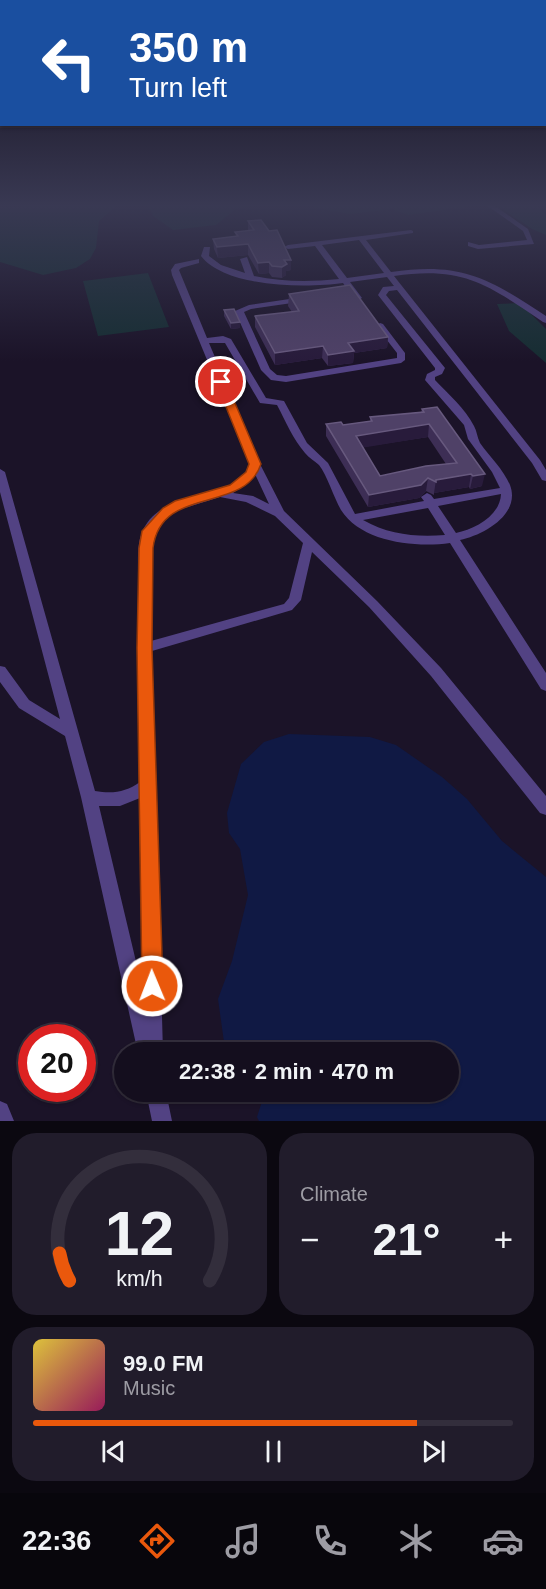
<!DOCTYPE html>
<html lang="en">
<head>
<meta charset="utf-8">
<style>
	:root { --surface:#140e1e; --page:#211c2b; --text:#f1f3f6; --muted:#9d9ca4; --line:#332e3c; --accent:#ea580c }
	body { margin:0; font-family:Helvetica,sans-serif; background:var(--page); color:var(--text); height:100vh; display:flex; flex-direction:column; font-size:22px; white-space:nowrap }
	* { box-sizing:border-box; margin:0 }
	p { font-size:20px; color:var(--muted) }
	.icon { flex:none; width:33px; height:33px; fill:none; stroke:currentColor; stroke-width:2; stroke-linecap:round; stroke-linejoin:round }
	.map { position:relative; height:1121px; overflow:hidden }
	.side { display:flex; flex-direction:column; gap:12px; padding:12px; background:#0b0810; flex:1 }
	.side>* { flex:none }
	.top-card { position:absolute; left:0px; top:0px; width:546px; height:126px; box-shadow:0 2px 4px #0004,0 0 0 2px var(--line); background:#1a4fa0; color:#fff; overflow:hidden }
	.speed { position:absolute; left:18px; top:1024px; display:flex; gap:12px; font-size:30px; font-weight:700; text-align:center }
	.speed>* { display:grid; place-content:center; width:78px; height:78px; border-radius:50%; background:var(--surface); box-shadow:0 2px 4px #0004,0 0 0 2px var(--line); line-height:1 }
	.speed .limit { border:9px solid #d22; background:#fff; color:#111 }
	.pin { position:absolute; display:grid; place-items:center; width:51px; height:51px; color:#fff; margin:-26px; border:3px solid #fff; border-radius:50%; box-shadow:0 2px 6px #0007 }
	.me { position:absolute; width:66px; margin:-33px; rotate:359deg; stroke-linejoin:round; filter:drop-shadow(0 0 4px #0008) }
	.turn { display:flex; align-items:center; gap:21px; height:126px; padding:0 30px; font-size:27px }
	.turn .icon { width:78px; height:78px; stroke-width:2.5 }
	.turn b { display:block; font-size:42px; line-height:51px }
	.big { font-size:45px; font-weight:700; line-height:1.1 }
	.side .widget { flex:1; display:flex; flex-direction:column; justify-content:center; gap:9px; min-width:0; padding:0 21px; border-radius:24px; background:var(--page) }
	.side .dial { align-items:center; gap:0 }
	.dial svg { height:156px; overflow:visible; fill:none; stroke:var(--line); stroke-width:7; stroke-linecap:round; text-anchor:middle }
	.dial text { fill:var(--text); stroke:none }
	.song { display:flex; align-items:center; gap:18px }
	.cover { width:72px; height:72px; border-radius:9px; background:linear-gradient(135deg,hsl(50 70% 55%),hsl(330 70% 35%)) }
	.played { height:6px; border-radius:3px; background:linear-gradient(90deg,var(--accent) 80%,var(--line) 80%) }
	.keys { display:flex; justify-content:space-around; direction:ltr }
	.heat { display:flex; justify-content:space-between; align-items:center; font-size:33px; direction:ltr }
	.side .tiles { flex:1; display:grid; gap:12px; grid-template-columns:1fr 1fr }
	.widget:last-child { grid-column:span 2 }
	.trip { position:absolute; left:114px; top:1042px; width:345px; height:60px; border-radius:30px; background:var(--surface); box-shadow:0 2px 4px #0004,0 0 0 2px var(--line); font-weight:700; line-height:60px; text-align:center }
	.tab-bar { display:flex; height:96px; justify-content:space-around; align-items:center; background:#08060c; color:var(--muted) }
	.tab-bar .icon { width:42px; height:42px }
	.tab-bar .selected { color:var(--accent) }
	.tab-bar b { font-size:27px; color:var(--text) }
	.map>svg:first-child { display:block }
	.green { fill:#162d32 }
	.water { fill:#101944 }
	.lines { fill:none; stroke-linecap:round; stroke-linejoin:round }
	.minor { fill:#524283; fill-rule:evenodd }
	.wall { fill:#3d2e55; fill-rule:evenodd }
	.shaded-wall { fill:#281b3b }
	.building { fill:#4f4167; stroke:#67597e; stroke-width:1.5; fill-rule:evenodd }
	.route { fill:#ea580c; stroke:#983908; stroke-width:1.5 }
</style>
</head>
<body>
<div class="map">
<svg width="546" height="1121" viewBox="0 0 546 1121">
	<rect width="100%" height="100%" fill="#1b1328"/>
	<path class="green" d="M23,204H119L99,221L96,248L90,259L76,268L43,275L0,262V207H22Z
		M148,204H276L237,208L216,225L173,230L153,216Z
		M312,204H473L472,206L408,215L392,209L350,214L316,208Z
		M495,204H535L546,215V235L532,229Z
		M148,273L169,327L98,336L83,281Z
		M520,303L546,329V363L509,331L497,304Z"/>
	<path class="water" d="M289,734L370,737L396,745L442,777L467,799L502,841L546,877V1121H259L257,1117L265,1092H448V1053H232L224,1042L218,999L232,961L248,895L240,849L229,833L227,813L241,764L264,742Z"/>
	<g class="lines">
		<path class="minor" d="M485,204H492L528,229L534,244L478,249L468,246V242L479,245L527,240L523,231Z
			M411,230L413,231V233L366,240L391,272C462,262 488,278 546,316V323L543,322C488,285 464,266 394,276L540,460L546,470V481L542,480L532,463L397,290L389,291L386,295L445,368L442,374L435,377V380C448,394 465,408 474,426C477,431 477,437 480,443C490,457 503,469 510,485C521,514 484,535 460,540L546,673V691L541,689L450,543C415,548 361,542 341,510C334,498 327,475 319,465C315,461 309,458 305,453C293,439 286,422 277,405L260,403L225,343H209L260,464L284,511L377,601L441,668L546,796V815L540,813L431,676L369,607L312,552L301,600L292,610L152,651L163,1053H138L81,797L65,736L19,708L0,682V666L5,667L29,700L60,719L0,492V469L5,472L95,791C113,794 126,792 140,782L138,572C138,559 137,542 143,530C163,489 216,506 243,476C245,473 248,468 250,464L172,275L171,270L175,264L199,259V263L181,268L179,270L207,338L223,336L231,339L266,398L284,401L307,443L328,463L355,514L424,501L421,497L427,493L431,495L434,499L500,488L492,472L468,439L464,425L425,380L427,374L435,370V368L378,295L383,287L394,286L387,277L350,282L362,298L358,300H355L343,283C306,288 226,288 201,256L204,247H210L209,256L221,265L245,273L240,259L247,257L254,276C283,282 310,282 339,279L315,246L288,249L284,247L288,245ZM359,240L384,273L347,278L322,245ZM255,474L269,504L253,496L233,493L250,481ZM501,494C500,516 475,529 456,533L438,506ZM220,497L246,502L275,516L303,543L289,598L284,604L151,641L150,560L154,532L162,520L175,511ZM428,508L445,535C416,537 389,535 363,520ZM140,798L143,991L99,806H120Z
			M303,297H306V301L251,309L244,312L270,369L277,375L286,376L397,358V353L376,326L380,323L383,324L405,353V360L401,363L286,382L271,380L261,370L235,311L249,305Z
			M146,1092H166L172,1121H152Z
			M0,1101L7,1104L14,1121H0Z"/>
	</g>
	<path class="wall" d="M248,221L291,270L286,271V275L282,278L272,277L269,273L259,274L248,255L218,258L214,249L213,239L236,236L235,232L248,231Z
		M289,294L388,337L387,348L354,353L353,363L328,366L322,358L275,365L255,327V316L292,312L288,306Z
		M224,310L240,322V328L231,329L224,316Z
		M422,409L482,486L470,489L469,487L434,493V495L426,491L419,498L368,507L326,436V424L343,425L370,421V417L421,412ZM428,437L446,464L380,476L363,447Z"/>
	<path class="shaded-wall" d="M248,244V255L218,258L217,247Z
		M284,260H291V270L286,271V275L282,278V267Z
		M269,262V273L259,274L258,263Z
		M240,322V328L231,329V323Z
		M388,337L387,348L354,353L353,363L328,366V355L348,343Z
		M323,346L322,358L275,365V353Z
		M429,424L428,437L355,449L356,436Z
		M471,474L469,487L434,493L436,480Z
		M485,474L482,486L470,489L473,476Z
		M428,478L426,491L419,498L368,507L369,495Z"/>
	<path class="building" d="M261,220L269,231L277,230L291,260H284L287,264L282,267L272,266L269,262L258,263L248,244L217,247L213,239L238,236L235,232L254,230L248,221Z
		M350,285L388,337L348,343L354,351L328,355L323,346L275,353L255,316L299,311L289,294Z
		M234,309L240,322L231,323L224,310Z
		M437,407L485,474L473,476L471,474L436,480V482L428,478L421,485L369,495L326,424L341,422L343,425L372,421L370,417L424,412L422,409ZM429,424L457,463L426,466L380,476L356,436Z"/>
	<linearGradient id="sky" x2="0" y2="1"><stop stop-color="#0f0a16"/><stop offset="0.57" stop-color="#393953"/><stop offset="1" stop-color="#393953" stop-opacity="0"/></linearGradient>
	<rect width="546" height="361" fill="url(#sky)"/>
	<path class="route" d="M221,379L226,382L261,464C244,515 161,484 153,548L152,648L163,986L160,993L152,996L145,993L142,986L137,648L139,548L142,531L163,508L175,501L230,485L246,472L249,464L216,382Z"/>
</svg>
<div class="speed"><div class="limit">20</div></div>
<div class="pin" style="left:221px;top:382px;background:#d93025"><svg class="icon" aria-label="arrive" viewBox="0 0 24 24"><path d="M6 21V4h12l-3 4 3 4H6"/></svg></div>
<svg class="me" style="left:152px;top:986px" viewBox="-20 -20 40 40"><circle r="17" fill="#ea580c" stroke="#fff" stroke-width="3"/><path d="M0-11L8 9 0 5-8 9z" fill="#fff"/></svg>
<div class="trip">22:38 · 2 min · 470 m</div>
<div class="top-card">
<div class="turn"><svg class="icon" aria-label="left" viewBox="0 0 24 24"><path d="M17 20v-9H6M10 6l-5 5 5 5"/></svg><div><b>350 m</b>Turn left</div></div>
</div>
</div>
<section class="side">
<div class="tiles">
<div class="widget dial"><svg viewBox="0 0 100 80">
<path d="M14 69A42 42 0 1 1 86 69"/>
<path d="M14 69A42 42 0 0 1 9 55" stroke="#ea580c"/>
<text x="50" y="56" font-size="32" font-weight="700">12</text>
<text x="50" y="72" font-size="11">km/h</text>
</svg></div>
<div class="widget"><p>Climate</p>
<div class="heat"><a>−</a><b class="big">21°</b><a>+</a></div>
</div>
<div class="widget">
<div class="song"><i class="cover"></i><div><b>99.0 FM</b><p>Music</p></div></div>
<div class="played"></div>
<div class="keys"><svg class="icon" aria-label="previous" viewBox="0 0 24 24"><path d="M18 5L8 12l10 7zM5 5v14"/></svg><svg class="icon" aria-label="pause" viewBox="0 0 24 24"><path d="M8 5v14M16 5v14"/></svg><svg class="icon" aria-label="next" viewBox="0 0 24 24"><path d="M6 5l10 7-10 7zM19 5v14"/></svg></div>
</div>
</div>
</section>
<nav class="tab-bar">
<b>22:36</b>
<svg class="icon selected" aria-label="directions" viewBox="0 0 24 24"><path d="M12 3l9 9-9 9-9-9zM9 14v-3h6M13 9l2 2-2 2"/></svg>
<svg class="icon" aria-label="music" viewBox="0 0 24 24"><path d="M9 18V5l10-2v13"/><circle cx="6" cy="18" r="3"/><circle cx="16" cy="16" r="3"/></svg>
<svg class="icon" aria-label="phone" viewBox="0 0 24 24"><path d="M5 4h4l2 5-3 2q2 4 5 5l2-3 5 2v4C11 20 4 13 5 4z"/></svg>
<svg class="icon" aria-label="climate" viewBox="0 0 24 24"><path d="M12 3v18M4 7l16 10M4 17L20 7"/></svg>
<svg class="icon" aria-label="car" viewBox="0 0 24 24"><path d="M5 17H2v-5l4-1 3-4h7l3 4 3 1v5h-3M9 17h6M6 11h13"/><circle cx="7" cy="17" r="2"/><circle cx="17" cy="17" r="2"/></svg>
</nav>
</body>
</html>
